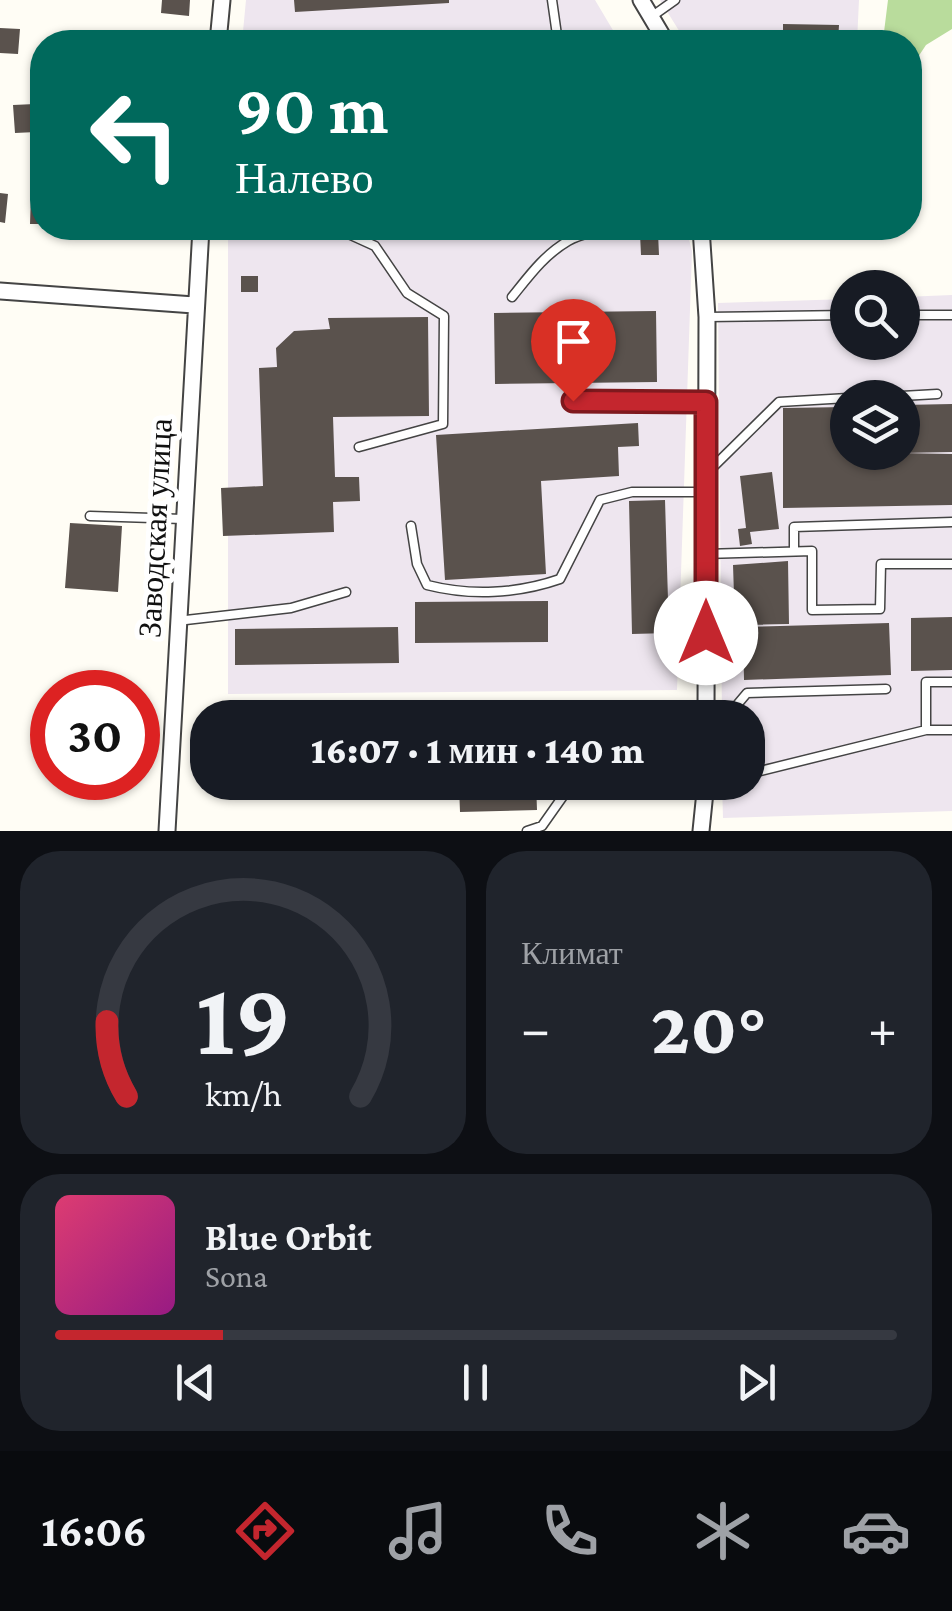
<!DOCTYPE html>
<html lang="ru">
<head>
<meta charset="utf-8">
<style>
	:root { --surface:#171b24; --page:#20242c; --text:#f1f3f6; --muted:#9ea1a6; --line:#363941; --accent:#c4262e }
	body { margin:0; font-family:"Crimson Pro",serif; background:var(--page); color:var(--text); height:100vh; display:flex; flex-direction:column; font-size:38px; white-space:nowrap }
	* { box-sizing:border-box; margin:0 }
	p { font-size:32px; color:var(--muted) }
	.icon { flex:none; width:55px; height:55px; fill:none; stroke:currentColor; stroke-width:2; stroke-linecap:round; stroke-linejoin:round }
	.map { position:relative; height:831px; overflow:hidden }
	.details { display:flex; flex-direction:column; gap:20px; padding:20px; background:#0d0f14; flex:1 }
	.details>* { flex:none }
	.banner { position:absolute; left:30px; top:30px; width:892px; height:210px; border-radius:40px; box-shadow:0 2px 8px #0004; background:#00695c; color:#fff; overflow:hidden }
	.buttons { position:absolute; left:830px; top:270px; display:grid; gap:20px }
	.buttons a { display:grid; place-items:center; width:90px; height:90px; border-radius:50%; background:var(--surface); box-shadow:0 2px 8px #0004; font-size:50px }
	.speed { position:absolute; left:30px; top:670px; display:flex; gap:20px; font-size:50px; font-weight:700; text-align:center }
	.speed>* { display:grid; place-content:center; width:130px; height:130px; border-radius:50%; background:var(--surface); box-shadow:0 2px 8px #0004; line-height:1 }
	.speed .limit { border:15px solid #d22; background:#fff; color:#111 }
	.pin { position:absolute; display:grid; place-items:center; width:85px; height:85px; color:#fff; margin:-102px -42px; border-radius:50% 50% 50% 0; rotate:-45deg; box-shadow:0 0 10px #0007 }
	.pin .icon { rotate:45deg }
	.me { position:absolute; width:110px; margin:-55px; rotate:0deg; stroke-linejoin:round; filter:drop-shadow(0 0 8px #0008) }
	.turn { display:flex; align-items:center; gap:35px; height:210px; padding:0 40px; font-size:45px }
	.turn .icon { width:130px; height:130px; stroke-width:2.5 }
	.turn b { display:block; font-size:70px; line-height:85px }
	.big { font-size:75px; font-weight:800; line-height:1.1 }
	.details .card { flex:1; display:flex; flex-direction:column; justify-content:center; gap:15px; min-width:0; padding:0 35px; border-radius:40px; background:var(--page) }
	.details .dial { align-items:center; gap:0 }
	.dial svg { height:260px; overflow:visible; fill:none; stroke:var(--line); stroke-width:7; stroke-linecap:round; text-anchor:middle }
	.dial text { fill:var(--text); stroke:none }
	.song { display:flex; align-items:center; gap:30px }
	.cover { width:120px; height:120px; border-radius:15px; background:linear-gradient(135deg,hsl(340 70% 55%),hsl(310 70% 35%)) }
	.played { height:10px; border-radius:5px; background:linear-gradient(90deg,var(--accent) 20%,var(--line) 20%) }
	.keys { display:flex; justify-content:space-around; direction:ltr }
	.heat { display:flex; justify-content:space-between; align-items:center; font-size:55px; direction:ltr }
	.details .tiles { flex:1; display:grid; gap:20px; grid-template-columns:1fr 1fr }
	.card:last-child { grid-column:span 2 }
	.trip { position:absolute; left:190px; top:700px; width:575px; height:100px; border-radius:40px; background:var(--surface); box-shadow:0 2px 8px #0004; font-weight:800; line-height:100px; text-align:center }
	.dock { display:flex; height:160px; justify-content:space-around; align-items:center; background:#090b0e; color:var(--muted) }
	.dock .icon { width:70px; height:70px }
	.dock .selected { color:var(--accent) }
	.dock b { font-size:45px; color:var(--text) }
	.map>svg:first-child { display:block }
	.industrial { fill:#eee6ef; fill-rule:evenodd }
	.forest { fill:#b9dc9c }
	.building { fill:#5a524d }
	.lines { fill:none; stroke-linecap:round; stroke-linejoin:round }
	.lane-casing { stroke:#444; stroke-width:11 }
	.street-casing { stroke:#444; stroke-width:19 }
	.lane { stroke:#fff; stroke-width:8 }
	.street { stroke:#fff; stroke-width:15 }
	.route-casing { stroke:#7f191e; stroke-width:25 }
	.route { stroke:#c4262e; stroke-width:18 }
	.labels { text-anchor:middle; stroke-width:10; stroke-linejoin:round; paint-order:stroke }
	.street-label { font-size:32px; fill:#111; stroke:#fff }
</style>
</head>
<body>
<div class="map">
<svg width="952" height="831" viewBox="0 0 952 831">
	<rect width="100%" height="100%" fill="#fffdf5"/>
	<path class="industrial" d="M246,0H595L620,42H242Z
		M660,0H859L857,42H686Z
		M228,228H686L692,251L677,690L228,694Z
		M952,295V811L723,818L722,783L748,782V718L722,717L718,303L847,299L848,342H902L903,297ZM848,398H902V452H848Z"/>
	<path class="forest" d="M888,0H952V29L926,45L910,69V42H850L855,37L884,32Z"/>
	<path class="building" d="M162,0H190L189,16L161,13Z
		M294,0H449V3L295,12Z
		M783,24L839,25L838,42H783Z
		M0,28L20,29L18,54L0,53Z
		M35,104L36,132L15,133L13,105Z
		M0,193L8,194L5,223L0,222Z
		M31,194L42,195V224H30Z
		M658,233L659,255H641L640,234Z
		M241,276H258V292H241Z
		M656,311L657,382L495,384L494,313Z
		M428,317L429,416L333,417L335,477H359L360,501L333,502L334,532L223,536L221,488L263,486L259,368L277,367L276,348L294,331L330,329L328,318Z
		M952,404V452L902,453V405Z
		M848,407V452L952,454V505L783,508V408Z
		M638,423L639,446L618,447L619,476L541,481L546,574L445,580L436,435Z
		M772,472L779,529L750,532L752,544L740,546L738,529L746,528L740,476Z
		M665,500L669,633L632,634L629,501Z
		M70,523L122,526L118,592L65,588Z
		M788,561L789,624L735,625L733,565Z
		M548,601V642L415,643V602Z
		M952,617V670L911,671V618Z
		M889,623L891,675L744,680L743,627Z
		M398,627L399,663L235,665V629Z
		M486,782H536L537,810L460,812L459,785Z"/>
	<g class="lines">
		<g class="lane-casing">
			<path id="lane" d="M552,0L558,42
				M651,17L675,0
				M753,38L757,42
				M315,228L342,231L375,246L407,293L444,316L443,424L359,447
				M512,297C529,276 544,255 568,241C598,223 667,229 702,229
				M902,315H952
				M707,317L848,315
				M866,398L937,394
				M573,401L706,402
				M709,471L779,402L848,398
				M90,516L183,519
				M411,526L417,564L427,585C470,596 517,594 560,579L600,500L632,492H706
				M794,551V527L952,522
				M705,554L812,551V610L880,609L881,564H952
				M177,621L291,608L346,592
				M706,711L731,712L747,693L886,689
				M926,730V682H952
				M748,774L926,730H952
				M527,831L542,826L573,782"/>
		</g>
		<g class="street-casing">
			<path id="street" d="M641,0L666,42
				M218,42L222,0
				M701,228L707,317L706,718
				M0,291L194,305
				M167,831L201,228
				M701,831L706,782"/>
		</g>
		<use href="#lane" class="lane"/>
		<use href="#street" class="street"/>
	</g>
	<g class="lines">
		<g class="route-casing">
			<path id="route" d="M573,401L706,402V633"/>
		</g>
		<use href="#route" class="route"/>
	</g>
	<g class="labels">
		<g class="street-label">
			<text transform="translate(155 528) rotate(-87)" y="11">Заводская улица</text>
		</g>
	</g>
</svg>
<div class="buttons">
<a><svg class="icon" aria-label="search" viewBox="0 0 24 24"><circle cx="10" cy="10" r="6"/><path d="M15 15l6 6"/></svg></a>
<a><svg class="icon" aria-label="layers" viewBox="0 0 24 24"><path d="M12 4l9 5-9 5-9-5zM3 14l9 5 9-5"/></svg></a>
</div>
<div class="speed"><div class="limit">30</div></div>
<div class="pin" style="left:573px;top:401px;background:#d93025"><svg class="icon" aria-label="arrive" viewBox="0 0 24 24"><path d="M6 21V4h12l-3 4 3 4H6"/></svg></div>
<svg class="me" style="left:706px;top:633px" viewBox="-20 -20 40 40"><circle r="19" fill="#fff"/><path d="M0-13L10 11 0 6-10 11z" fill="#c4262e"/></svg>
<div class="trip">16:07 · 1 мин · 140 m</div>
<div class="banner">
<div class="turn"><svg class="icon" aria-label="left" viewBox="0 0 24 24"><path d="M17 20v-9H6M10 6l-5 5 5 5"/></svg><div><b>90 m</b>Налево</div></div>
</div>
</div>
<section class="details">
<div class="tiles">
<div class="card dial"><svg viewBox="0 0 100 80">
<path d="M14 69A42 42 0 1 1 86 69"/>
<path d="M14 69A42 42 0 0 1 8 46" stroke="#c4262e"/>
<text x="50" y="56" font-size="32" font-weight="700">19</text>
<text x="50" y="72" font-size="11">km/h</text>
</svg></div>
<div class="card"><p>Климат</p>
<div class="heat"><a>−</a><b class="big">20°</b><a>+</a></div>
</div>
<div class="card">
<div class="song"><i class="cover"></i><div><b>Blue Orbit</b><p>Sona</p></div></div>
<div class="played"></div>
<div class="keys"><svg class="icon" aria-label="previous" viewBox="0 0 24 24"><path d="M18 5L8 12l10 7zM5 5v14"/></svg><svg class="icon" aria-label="pause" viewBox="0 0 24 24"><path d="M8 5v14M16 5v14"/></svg><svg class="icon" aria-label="next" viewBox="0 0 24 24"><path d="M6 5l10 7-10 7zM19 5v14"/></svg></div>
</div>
</div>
</section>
<nav class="dock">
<b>16:06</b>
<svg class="icon selected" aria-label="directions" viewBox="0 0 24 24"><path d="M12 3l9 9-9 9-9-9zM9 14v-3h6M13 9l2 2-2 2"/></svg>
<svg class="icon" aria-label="music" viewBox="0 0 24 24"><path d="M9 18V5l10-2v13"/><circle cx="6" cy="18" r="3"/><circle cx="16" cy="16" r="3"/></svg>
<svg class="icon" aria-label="phone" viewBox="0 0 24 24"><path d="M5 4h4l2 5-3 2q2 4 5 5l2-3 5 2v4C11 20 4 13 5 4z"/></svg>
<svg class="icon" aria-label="climate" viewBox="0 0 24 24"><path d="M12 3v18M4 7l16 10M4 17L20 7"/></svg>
<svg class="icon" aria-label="car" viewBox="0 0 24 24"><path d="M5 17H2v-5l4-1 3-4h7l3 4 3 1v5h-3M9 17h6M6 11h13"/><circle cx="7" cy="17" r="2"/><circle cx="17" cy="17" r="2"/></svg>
</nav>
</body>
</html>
